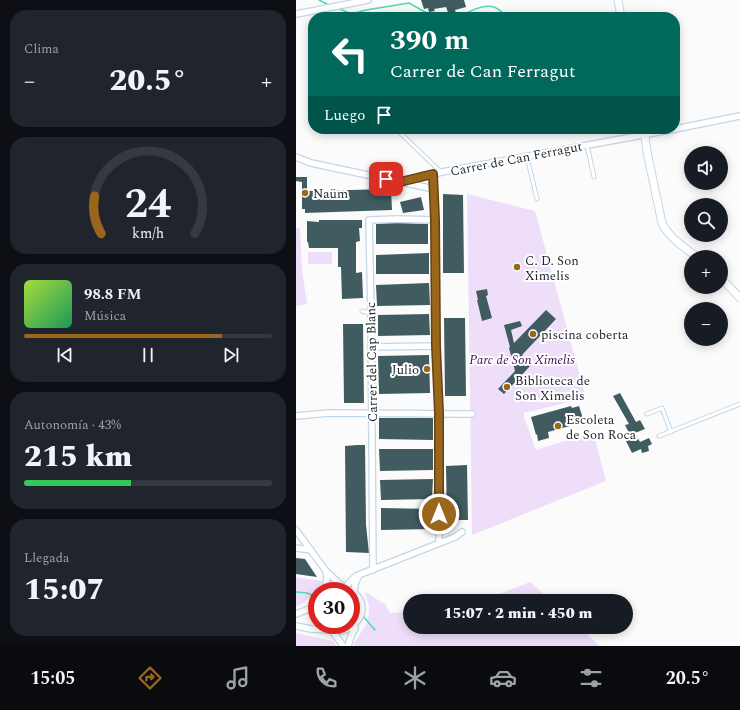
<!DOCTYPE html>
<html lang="es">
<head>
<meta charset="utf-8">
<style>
	:root { --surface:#171b24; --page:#20242c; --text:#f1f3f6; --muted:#9ea1a6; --line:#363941; --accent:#9a661c }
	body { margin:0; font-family:Spectral,serif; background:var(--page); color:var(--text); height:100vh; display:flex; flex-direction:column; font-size:15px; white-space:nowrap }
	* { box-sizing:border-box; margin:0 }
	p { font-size:13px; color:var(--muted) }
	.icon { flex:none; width:22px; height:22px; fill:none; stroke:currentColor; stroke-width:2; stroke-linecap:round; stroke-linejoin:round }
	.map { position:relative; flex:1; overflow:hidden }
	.panel { display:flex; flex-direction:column; gap:10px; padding:10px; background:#0d0f14; width:296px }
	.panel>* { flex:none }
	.banner { position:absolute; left:12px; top:12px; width:372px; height:122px; border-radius:16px; box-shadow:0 2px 10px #0003; background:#00695c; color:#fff; overflow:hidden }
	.controls { position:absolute; left:388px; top:146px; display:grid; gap:8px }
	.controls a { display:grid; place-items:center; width:44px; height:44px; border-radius:50%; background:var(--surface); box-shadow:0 2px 10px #0003; font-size:20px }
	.speed { position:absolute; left:12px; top:582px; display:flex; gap:8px; font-size:20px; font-weight:700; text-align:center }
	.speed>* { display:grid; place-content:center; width:52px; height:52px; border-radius:50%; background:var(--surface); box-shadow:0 2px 10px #0003; line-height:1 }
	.speed .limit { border:6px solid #d22; background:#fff; color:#111 }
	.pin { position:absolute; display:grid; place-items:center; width:34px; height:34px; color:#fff; margin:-17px; border-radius:8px; box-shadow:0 2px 6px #0006 }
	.me { position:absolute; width:44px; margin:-22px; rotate:0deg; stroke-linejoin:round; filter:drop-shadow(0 0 3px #0008) }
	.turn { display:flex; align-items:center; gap:14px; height:84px; padding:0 16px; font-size:18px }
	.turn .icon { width:52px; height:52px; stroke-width:2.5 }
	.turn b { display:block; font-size:28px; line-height:34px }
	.then { display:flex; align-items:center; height:38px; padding:0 16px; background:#0003; gap:8px; font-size:15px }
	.big { font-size:30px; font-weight:800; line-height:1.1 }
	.panel .widget { flex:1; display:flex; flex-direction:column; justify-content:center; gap:6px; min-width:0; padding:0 14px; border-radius:16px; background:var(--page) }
	.panel .dial { align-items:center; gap:0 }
	.dial svg { height:104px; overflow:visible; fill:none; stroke:var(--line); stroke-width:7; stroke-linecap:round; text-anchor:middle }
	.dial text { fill:var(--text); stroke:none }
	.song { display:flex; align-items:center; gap:12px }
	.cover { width:48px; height:48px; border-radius:6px; background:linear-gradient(135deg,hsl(80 70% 55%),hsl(150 70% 35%)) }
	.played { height:4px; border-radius:2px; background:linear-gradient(90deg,var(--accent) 80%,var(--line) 80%) }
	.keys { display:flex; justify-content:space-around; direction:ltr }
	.heat { display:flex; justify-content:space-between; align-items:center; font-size:22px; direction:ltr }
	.charge { height:6px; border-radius:3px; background:linear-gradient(90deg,#34c759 43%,var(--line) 0) }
	.trip { position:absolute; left:107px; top:594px; width:230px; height:40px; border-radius:20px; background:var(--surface); box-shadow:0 2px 10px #0003; font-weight:800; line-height:40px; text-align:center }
	.menu { display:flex; height:64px; justify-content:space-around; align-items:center; background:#090b0e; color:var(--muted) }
	.menu .icon { width:28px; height:28px }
	.menu .on { color:var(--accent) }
	.menu b { font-size:18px; color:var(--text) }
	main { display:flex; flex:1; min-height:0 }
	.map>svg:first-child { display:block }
	.green { fill:#eedefa }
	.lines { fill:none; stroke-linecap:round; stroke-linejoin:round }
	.stream { stroke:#51d8b7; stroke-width:1.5 }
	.building { fill:#415c61 }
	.service-casing { stroke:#c2d7e8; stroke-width:5 }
	.minor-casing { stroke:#c2d7e8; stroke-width:8 }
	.tertiary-casing { stroke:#c2d7e8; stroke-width:9 }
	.service { stroke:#fff; stroke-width:3 }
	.minor { stroke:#fff; stroke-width:5.5 }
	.tertiary { stroke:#fff; stroke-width:7 }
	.route-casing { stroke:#644212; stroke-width:10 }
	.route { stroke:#9a661c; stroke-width:7 }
	.poi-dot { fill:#9a661c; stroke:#fff; stroke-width:1.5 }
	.labels { text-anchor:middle; stroke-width:4; stroke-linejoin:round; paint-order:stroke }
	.street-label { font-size:13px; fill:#20282e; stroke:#fff }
	.poi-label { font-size:13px; fill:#20282e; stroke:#fff; text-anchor:start }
	.park-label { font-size:13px; font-style:italic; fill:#40105a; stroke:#fff }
</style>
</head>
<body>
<main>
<section class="panel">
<div class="widget"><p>Clima</p>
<div class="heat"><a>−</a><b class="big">20.5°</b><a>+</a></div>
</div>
<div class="widget dial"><svg viewBox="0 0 100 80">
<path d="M14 69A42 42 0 1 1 86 69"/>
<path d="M14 69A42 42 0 0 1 9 40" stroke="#9a661c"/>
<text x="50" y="56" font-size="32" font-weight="700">24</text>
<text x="50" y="72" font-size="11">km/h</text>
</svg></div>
<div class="widget">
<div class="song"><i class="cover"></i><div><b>98.8 FM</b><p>Música</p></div></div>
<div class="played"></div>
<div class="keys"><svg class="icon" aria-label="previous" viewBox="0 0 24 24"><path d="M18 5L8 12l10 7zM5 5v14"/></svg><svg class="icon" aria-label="pause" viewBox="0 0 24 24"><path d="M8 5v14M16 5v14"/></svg><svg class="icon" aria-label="next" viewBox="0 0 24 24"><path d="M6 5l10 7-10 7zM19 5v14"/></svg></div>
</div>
<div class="widget"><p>Autonomía · 43%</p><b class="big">215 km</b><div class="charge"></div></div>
<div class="widget"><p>Llegada</p><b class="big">15:07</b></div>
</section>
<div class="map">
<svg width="444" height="646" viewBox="0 0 444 646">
	<rect width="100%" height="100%" fill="#fbfbfb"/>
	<path class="green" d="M171,194L239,211L290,398L228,413V417L240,450L297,432L310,481L176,535Z
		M0,228H4L6,269L11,304L0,306Z
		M12,252H36V264H12Z
		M0,577L27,581C20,592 12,601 0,607Z
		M234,582L255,601H185Z
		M69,592L89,604L94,613L106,612L114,610V627H283L304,646H58V643C65,632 74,622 73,608C73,603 70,597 69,592Z
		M0,633L37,641L41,646H0Z"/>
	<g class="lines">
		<path class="stream" d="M23,0L31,4
			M44,9L55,14L70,10L113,3L138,17
			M162,17C172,12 187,4 198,7C203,9 207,13 210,17
			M0,592L11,593L21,597
			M55,615L57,616L62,615
			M66,615L79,630"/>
	</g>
	<path class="building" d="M125,0H168L170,7L159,10L160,13L153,15L150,7L138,9L139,11L133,12L132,8L128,9Z
		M0,177H11V191L95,189L96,210L9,213V209H6V182L0,181Z
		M147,194L167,195L168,273H147Z
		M125,197L128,210L107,213L104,202Z
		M23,220H66V228H63L64,241L60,242V273L66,272L67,298L46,299L45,267H42V248H13L12,242H11V221L23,222Z
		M101,223L132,224V244H80V224Z
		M133,253V274H80V255Z
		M133,283L134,305L81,306L80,285Z
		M191,289L192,295L190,296L196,318L186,321L181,300H182L180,291Z
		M250,310L260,319L226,355L235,365L208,394L202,389L219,371L213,348L214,347L208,325L224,321L226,326L215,330L218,343Z
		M133,314L134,335L82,336V315Z
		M148,318H169L170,396H149Z
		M47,324H67L68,403H48Z
		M133,355L134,393L83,394L82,356Z
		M324,393L340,422L344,420L349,429L339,433L344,442L353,438L356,444L352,446L353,451L346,453L345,449L336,453L327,435L332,431L329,425L333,424L317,396Z
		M275,406L276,408L283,406L288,422L252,432L253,438L242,441L241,434L240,435L235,417Z
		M83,418H137V440L83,439Z
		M61,445H69L70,525L73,553L50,552L49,446Z
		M83,449H137V470L84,471Z
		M171,465L172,520H151L150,466Z
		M137,479L136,499L85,500L84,480Z
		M85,508L138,509L137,529L85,530Z
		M0,558L9,559L21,577L0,574Z"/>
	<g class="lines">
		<g class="service-casing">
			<path id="service" d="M100,129L145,172
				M291,145L298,177
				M231,157L241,199
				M66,311L75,313
				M351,414L366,408L375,432
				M363,436L444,404"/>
		</g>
		<g class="minor-casing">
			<path id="minor" d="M0,14L72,0
				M379,129L444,116
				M0,157L15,163L138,189
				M137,174L139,220L140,346L143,413V543
				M104,182L146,172L379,129
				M75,347L140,346
				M0,416L33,413L176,414
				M0,530L30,571L48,588
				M0,548L15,550
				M77,570L75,313L73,220L101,219L139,220
				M49,588L52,584L60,576L159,537L166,532
				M29,591L31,579L30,571
				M58,593L59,584L63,575
				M21,605V615
				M0,614L21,606
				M26,625C53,646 84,605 53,590C46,587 38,587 32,591
				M0,626L15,629L31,630
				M37,632L43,640L47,646
				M52,646L55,636L59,628"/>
		</g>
		<g class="tertiary-casing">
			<path id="tertiary" d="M322,0L325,17
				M348,129L351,152L366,223C373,238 388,247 401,257
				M425,278L444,298"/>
		</g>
		<use href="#service" class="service"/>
		<use href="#minor" class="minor"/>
		<use href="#tertiary" class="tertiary"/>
	</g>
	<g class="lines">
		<g class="route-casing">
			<path id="route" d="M90,179L104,182L137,174L139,220L140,346L143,413V514"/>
		</g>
		<use href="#route" class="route"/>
	</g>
	<g class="poi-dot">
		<circle cx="9" cy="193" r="4"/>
		<circle cx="221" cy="267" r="4"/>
		<circle cx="237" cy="334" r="4"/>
		<circle cx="131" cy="369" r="4"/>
		<circle cx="211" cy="387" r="4"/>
		<circle cx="262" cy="426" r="4"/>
	</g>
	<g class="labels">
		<g class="street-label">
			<text transform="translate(220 158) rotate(-11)" y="5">Carrer de Can Ferragut</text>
			<text transform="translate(75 362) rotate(-91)" y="5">Carrer del Cap Blanc</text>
		</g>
		<g class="poi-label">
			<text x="17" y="198">Naüm</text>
			<text x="229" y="265">C. D. Son<tspan x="229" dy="15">Ximelis</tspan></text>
			<text x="245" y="339">piscina coberta</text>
			<text x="123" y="374" text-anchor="end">Julio</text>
			<text x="219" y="385">Biblioteca de<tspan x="219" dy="15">Son Ximelis</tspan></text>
			<text x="270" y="424">Escoleta<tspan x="270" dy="15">de Son Roca</tspan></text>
		</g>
		<g class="park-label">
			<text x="226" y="364">Parc de Son Ximelis</text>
		</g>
	</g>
</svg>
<div class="controls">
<a><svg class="icon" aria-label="sound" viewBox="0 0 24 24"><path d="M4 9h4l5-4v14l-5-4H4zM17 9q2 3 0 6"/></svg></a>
<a><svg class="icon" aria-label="search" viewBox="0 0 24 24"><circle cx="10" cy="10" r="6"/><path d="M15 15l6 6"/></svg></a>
<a>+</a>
<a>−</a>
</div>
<div class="speed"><div class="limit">30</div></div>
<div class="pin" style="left:90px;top:179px;background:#d93025"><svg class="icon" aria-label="arrive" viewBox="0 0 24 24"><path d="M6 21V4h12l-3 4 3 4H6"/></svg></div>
<svg class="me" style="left:143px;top:514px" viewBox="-20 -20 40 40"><circle r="17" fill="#9a661c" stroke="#fff" stroke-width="3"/><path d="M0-11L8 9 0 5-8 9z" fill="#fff"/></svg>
<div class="trip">15:07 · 2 min · 450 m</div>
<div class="banner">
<div class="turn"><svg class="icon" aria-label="left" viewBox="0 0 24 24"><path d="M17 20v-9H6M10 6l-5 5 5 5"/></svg><div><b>390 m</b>Carrer de Can Ferragut</div></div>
<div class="then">Luego<svg class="icon" aria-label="arrive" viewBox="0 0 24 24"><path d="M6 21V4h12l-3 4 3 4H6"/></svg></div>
</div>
</div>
</main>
<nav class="menu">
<b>15:05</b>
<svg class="icon on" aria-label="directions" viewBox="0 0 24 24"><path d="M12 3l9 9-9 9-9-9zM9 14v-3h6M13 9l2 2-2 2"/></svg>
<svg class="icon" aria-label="music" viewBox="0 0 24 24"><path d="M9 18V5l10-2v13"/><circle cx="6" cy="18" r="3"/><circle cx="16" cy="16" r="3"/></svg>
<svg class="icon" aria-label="phone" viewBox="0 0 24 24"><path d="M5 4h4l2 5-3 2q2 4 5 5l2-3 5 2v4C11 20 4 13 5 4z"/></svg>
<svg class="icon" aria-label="climate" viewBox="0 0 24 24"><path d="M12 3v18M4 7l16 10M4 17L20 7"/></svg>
<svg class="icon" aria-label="car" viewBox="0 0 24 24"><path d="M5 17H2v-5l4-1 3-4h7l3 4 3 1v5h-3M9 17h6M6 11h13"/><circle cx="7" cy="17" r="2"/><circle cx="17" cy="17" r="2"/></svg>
<svg class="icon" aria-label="filters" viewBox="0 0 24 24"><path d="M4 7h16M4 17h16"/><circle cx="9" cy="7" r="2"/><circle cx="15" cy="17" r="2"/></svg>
<b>20.5°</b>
</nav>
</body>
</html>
